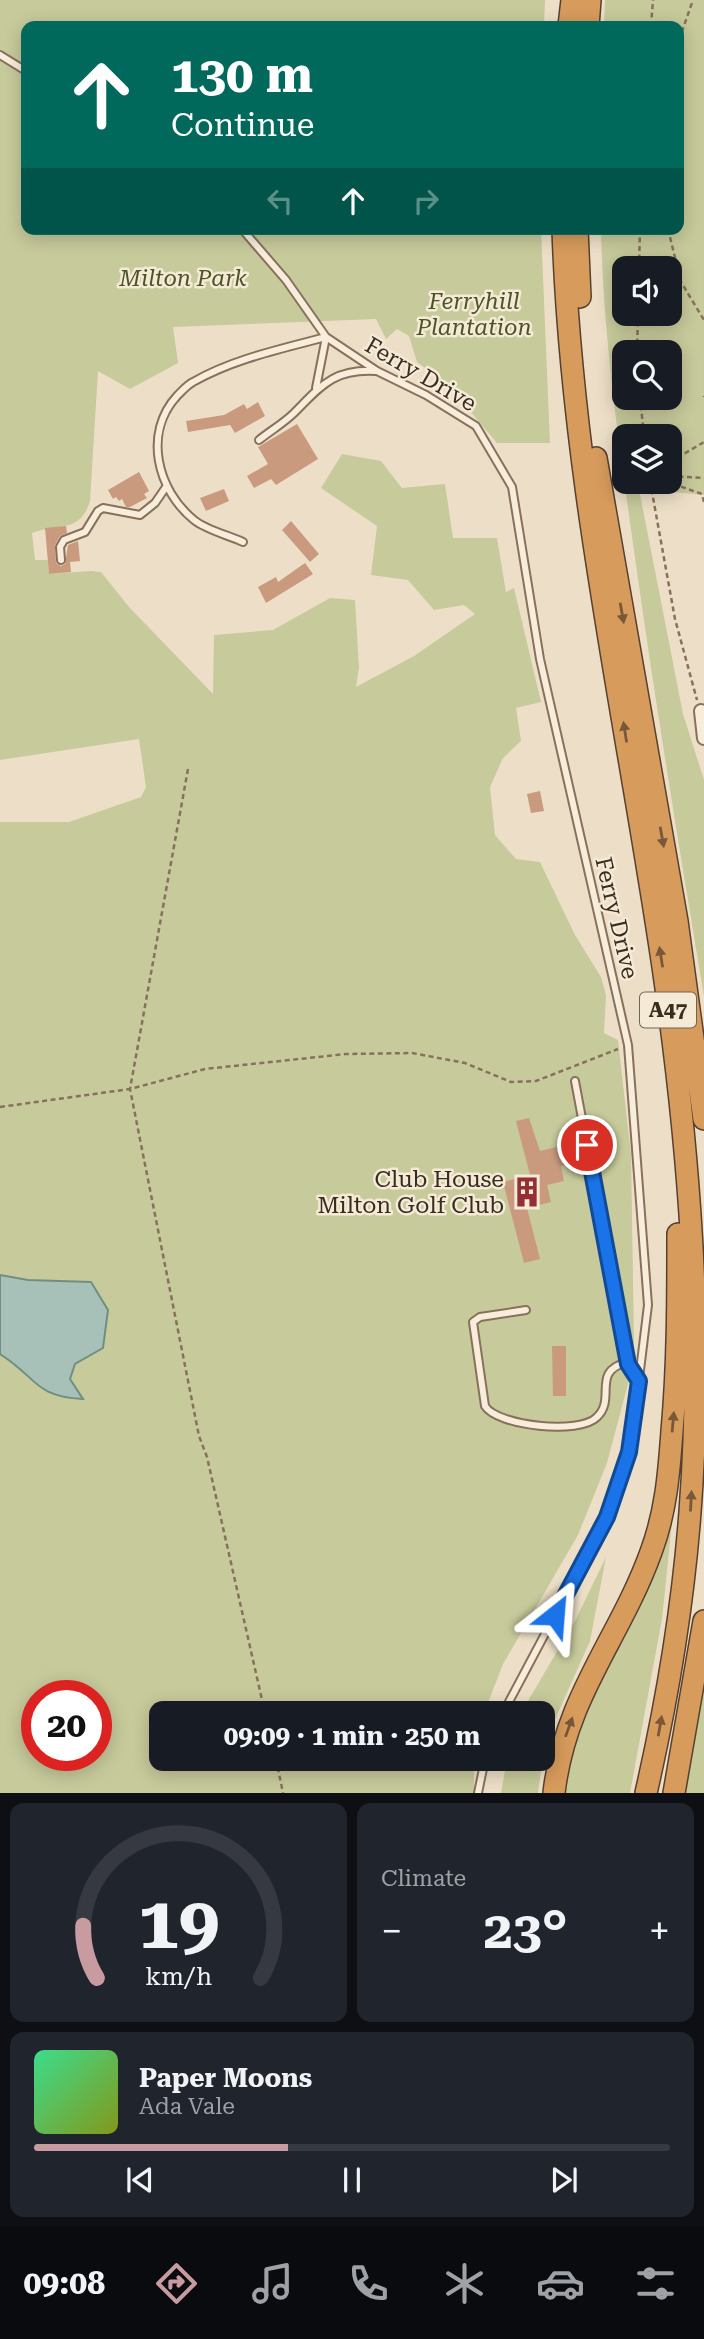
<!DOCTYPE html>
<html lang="en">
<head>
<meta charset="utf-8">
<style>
	:root { --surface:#171b24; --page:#20242c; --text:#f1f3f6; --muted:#9ea1a6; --line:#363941; --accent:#c79b9f }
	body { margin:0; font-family:"Roboto Serif",serif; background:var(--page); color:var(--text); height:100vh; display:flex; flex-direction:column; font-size:26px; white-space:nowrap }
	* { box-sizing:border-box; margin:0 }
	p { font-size:23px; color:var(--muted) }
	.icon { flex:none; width:38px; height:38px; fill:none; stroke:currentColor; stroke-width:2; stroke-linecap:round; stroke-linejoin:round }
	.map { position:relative; height:1793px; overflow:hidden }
	.details { display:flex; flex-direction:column; gap:10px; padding:10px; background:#0d0f14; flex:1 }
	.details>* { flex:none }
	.guide { position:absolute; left:21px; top:21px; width:663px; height:214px; border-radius:14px; box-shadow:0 4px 18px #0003; background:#00695c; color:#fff; overflow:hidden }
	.controls { position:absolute; left:612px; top:256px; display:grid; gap:14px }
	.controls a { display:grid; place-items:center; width:70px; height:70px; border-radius:14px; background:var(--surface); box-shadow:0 4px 18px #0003; font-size:35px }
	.speed { position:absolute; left:21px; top:1680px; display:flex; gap:14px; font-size:35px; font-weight:700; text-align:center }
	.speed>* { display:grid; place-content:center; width:91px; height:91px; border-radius:50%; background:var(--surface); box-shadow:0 4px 18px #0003; line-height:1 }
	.speed .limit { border:10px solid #d22; background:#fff; color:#111 }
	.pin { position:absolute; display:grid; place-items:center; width:60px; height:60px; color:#fff; margin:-30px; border:4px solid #fff; border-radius:50%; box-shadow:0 2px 7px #0007 }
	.me { position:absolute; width:77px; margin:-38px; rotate:28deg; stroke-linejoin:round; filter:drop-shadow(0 0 5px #0008) }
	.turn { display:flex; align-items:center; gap:24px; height:147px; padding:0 35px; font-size:32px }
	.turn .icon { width:91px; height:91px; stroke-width:2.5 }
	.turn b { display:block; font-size:49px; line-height:60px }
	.lanes { display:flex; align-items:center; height:66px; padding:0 35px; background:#0003; justify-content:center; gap:35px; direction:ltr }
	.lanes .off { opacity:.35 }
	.big { font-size:52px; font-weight:700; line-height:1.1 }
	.details .widget { flex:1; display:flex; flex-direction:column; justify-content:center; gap:10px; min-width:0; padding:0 24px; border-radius:14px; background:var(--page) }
	.details .dial { align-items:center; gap:0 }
	.dial svg { height:182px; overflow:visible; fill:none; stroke:var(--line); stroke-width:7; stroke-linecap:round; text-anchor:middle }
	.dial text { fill:var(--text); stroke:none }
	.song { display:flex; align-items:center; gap:21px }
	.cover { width:84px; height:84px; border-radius:10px; background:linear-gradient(135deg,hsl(150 70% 55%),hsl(70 70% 35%)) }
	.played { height:7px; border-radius:4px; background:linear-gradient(90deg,var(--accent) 40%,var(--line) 40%) }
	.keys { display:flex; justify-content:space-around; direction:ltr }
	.heat { display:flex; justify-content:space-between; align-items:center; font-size:38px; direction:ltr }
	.details .tiles { flex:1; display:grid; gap:10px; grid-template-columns:1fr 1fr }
	.widget:last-child { grid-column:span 2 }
	.trip { position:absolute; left:149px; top:1701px; width:406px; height:70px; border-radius:14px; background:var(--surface); box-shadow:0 4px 18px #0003; font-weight:700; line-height:70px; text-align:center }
	.tabs { display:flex; height:112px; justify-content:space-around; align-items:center; background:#090b0e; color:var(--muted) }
	.tabs .icon { width:49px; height:49px }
	.tabs .active { color:var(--accent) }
	.tabs b { font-size:32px; color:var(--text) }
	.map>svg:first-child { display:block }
	.green { fill:#c7ca9b; fill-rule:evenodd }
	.water { fill:#a8c1b8; stroke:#6f8f85; stroke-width:2 }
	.building { fill:#c99a7e }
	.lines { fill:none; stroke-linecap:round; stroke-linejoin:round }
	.lane-casing { stroke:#87715d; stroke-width:10 }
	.street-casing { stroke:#87715d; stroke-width:16 }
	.highway-casing { stroke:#564031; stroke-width:24 }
	.path { stroke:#87715d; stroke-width:2.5; stroke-dasharray:5 3.5; stroke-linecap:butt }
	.lane { stroke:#f8edda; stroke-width:6 }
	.street { stroke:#f8edda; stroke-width:12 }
	.highway { stroke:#d79b5c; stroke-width:21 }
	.oneway { fill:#785838 }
	.route-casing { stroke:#114b97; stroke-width:18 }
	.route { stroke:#1a73e8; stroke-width:12 }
	.labels { text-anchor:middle; stroke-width:5; stroke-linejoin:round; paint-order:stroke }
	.shield { fill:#f4ead6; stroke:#706457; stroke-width:2 }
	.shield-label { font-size:21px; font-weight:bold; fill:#382b20 }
	.park-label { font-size:23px; font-style:italic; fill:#4b5427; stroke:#f4ead6 }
	.street-label { font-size:23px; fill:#382b20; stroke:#f4ead6 }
	.poi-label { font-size:23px; fill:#382b20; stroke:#f4ead6; text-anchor:end }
</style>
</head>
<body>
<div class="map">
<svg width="704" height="1793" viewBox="0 0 704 1793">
	<rect width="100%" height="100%" fill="#eddfc7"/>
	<path class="green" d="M0,0H545L544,26H26V229H541L550,443H497L449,386L417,362L409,336L397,329L386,339L376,319L173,327L178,363L130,389L98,371L90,501C80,534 58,523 32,533L35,560H48L49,574L91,571L101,572L129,607L213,694L214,635L273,630L330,598L355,600L359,668L356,687L414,656L475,614L464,605L434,610L408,580L371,575L377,526L321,488L342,454L381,461L402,488L445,484L453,538H497L506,592L514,588L541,702L516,708L521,741L503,758L490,787L495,835L516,859L540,862L575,935L601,977L606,995L604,1033L618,1040L631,1155L634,1343L628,1384L607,1463L578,1535L503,1664L484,1713H161V1759H474V1793H0V822H69L141,797L146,787L139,739L0,760ZM37,1696H96V1755H37Z
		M605,0H704V495L639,489L683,714L704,780V996C679,848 655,700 634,551C619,444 603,337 601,229H679V26H604ZM625,268H670V313H625ZM625,352H670V397H625ZM625,436H670V481H625Z
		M674,1503L662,1619L630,1793H564L569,1758L583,1713Z
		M606,1557L590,1641L545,1742L538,1793H501L507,1759H542V1713H521L576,1619Z
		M704,1686V1793H684Z"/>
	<path class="water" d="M0,1275L28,1280L91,1282L108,1310L103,1348L75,1364L70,1379L83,1399C34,1397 37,1377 0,1354Z"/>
	<path class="building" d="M258,402L265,416L235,433L230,425L188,432L186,421L224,415L244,404L247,409Z
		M297,424L318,459L276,485L271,479L254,488L247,476L268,464L258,447Z
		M139,472L149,491L144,494L147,498L130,507H126L122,499L119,501L116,497L113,499L108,490Z
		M224,489L229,501L206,511L200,498Z
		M291,521L319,554L310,562L282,530Z
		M66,526L67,533L60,536L55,545L56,563L61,566L65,564L68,545L78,541L80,561L70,562L71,572L49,574L45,528Z
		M305,563L313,574L266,603L258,587L276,577L278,582Z
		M540,791L544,811L531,813L527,794Z
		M529,1118L540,1151L569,1144L574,1163L561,1166L564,1181L547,1185L551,1202L527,1208L540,1259L524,1263L503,1182L530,1175L516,1121Z
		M552,1346H566V1396H553Z"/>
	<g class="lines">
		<g class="lane-casing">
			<path id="lane" d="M0,55L26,71
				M242,229L286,280L326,337L377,371L426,395L476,426L512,487L540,659L628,1045L648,1305L630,1452L607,1517L503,1713
				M259,440C270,431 284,423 294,413C321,386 333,369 375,371
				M243,542C228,535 206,530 194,520C157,490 143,433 177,396C182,391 187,385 193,382C233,359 281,349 326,337L316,388
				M61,560L60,547L64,540L85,532L98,511L103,508L140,515L155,503L166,487
				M575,1081L628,1364L639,1381
				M526,1310L480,1317L473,1322L485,1406C497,1426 580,1435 597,1417C617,1398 590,1371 628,1362
				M478,1793L485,1759"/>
		</g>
		<g class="street-casing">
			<path id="street" d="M701,711L704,738"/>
		</g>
		<g class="highway-casing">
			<path id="highway" d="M569,26L572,0
				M588,26L590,0
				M563,229C571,477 627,722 663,967C689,1146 704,1330 690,1512C683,1606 667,1701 646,1793
				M577,229L580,297
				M596,458L677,921L704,1119
				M554,1793C565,1696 620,1638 651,1552C666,1512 669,1473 672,1431C678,1365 678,1300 678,1234
				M674,1793L704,1621"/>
		</g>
		<path class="path" d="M651,26L653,0
			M679,40L693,0
			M668,229L681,282L704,320
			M639,268L640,229
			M637,352L638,313
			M704,396V397
			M640,397L644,436
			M670,462L704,442
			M670,476L704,478
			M650,481L675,619L697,700
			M665,481L702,494L704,502
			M188,769L130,1089L199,1436L207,1457L265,1713
			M0,1107L130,1089L205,1069L346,1054L412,1053L465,1063L511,1082L536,1081L618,1049
			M276,1759L283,1793"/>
		<use href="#lane" class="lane"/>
		<use href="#street" class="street"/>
		<use href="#highway" class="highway"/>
	</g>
	<defs><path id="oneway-solid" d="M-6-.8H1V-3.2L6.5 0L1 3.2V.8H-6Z" transform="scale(1.75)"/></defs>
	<g class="oneway">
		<use href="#oneway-solid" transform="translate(622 613) rotate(80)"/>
		<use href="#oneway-solid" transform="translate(625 732) rotate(-99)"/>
		<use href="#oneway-solid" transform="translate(662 837) rotate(80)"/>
		<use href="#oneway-solid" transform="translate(661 957) rotate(-99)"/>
		<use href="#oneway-solid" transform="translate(673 1422) rotate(-85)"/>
		<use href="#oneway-solid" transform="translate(691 1501) rotate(-87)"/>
		<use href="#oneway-solid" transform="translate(660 1726) rotate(-80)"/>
		<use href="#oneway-solid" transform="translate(569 1727) rotate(-70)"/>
	</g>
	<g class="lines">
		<g class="route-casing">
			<path id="route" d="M555,1615L607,1517L629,1452L639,1381L628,1364L587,1145"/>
		</g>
		<use href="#route" class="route"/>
	</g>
	<defs>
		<g id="building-bare" transform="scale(2.415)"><path d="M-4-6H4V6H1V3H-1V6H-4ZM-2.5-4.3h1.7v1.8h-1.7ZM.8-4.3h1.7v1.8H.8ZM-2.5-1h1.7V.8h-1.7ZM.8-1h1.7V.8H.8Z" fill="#942f35" stroke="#f4ead6" stroke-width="2.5" paint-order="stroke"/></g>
	</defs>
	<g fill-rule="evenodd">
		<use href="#building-bare" x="527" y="1192"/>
	</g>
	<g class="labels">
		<rect class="shield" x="640" y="992.5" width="56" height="35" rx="5"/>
		<g class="shield-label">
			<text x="668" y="1017">A47</text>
		</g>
		<g class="park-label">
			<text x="183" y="286">Milton Park</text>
			<text x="474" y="309">Ferryhill<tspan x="474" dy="26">Plantation</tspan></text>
		</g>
		<g class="street-label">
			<text transform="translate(421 374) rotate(30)" y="8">Ferry Drive</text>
			<text transform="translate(617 918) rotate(77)" y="8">Ferry Drive</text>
		</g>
		<g class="poi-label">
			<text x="504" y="1187">Club House<tspan x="504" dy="26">Milton Golf Club</tspan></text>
		</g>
	</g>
</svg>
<div class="controls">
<a><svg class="icon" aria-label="sound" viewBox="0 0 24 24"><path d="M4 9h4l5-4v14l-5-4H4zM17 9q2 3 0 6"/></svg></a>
<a><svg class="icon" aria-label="search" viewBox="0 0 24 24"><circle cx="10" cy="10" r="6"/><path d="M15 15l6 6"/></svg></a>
<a><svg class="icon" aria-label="layers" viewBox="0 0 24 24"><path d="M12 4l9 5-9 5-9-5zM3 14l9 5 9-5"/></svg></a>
</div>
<div class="speed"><div class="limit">20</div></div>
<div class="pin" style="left:587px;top:1145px;background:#d93025"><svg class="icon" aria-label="arrive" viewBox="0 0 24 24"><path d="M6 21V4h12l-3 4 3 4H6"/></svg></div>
<svg class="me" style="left:555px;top:1615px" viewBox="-20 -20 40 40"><path d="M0-17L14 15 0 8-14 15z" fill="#1a73e8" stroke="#fff" stroke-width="4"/></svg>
<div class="trip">09:09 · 1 min · 250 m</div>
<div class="guide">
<div class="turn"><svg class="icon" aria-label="ahead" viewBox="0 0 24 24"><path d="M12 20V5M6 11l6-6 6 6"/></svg><div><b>130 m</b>Continue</div></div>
<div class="lanes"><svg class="icon off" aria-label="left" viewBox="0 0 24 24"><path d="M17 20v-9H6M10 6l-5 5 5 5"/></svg><svg class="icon" aria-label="ahead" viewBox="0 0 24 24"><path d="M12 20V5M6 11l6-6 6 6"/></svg><svg class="icon off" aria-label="right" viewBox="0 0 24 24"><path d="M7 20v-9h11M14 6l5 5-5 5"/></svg></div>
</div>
</div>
<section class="details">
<div class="tiles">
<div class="widget dial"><svg viewBox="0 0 100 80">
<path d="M14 69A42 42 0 1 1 86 69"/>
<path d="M14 69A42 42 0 0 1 8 46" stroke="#c79b9f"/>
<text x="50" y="56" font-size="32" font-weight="700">19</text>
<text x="50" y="72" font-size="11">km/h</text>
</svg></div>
<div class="widget"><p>Climate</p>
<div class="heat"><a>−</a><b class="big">23°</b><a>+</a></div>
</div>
<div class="widget">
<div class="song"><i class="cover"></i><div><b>Paper Moons</b><p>Ada Vale</p></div></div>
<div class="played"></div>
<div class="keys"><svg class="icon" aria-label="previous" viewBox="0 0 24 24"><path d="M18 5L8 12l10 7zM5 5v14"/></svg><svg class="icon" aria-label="pause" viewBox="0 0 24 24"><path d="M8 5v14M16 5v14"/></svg><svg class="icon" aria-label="next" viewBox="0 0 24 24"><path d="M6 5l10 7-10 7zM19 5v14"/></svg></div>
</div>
</div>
</section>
<nav class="tabs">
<b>09:08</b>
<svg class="icon active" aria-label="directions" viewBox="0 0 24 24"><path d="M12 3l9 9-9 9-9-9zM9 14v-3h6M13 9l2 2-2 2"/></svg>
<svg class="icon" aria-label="music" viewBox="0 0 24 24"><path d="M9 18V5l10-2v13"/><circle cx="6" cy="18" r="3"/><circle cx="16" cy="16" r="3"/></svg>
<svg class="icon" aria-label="phone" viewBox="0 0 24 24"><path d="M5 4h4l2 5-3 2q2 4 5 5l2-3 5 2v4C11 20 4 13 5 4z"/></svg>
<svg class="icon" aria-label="climate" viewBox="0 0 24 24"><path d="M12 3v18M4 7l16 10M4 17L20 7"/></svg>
<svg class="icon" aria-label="car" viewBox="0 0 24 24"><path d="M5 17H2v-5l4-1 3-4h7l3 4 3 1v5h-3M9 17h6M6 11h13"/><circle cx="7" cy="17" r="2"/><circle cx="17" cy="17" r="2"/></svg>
<svg class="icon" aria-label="filters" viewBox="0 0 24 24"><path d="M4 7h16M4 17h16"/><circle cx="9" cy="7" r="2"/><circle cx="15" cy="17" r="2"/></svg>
</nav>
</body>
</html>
